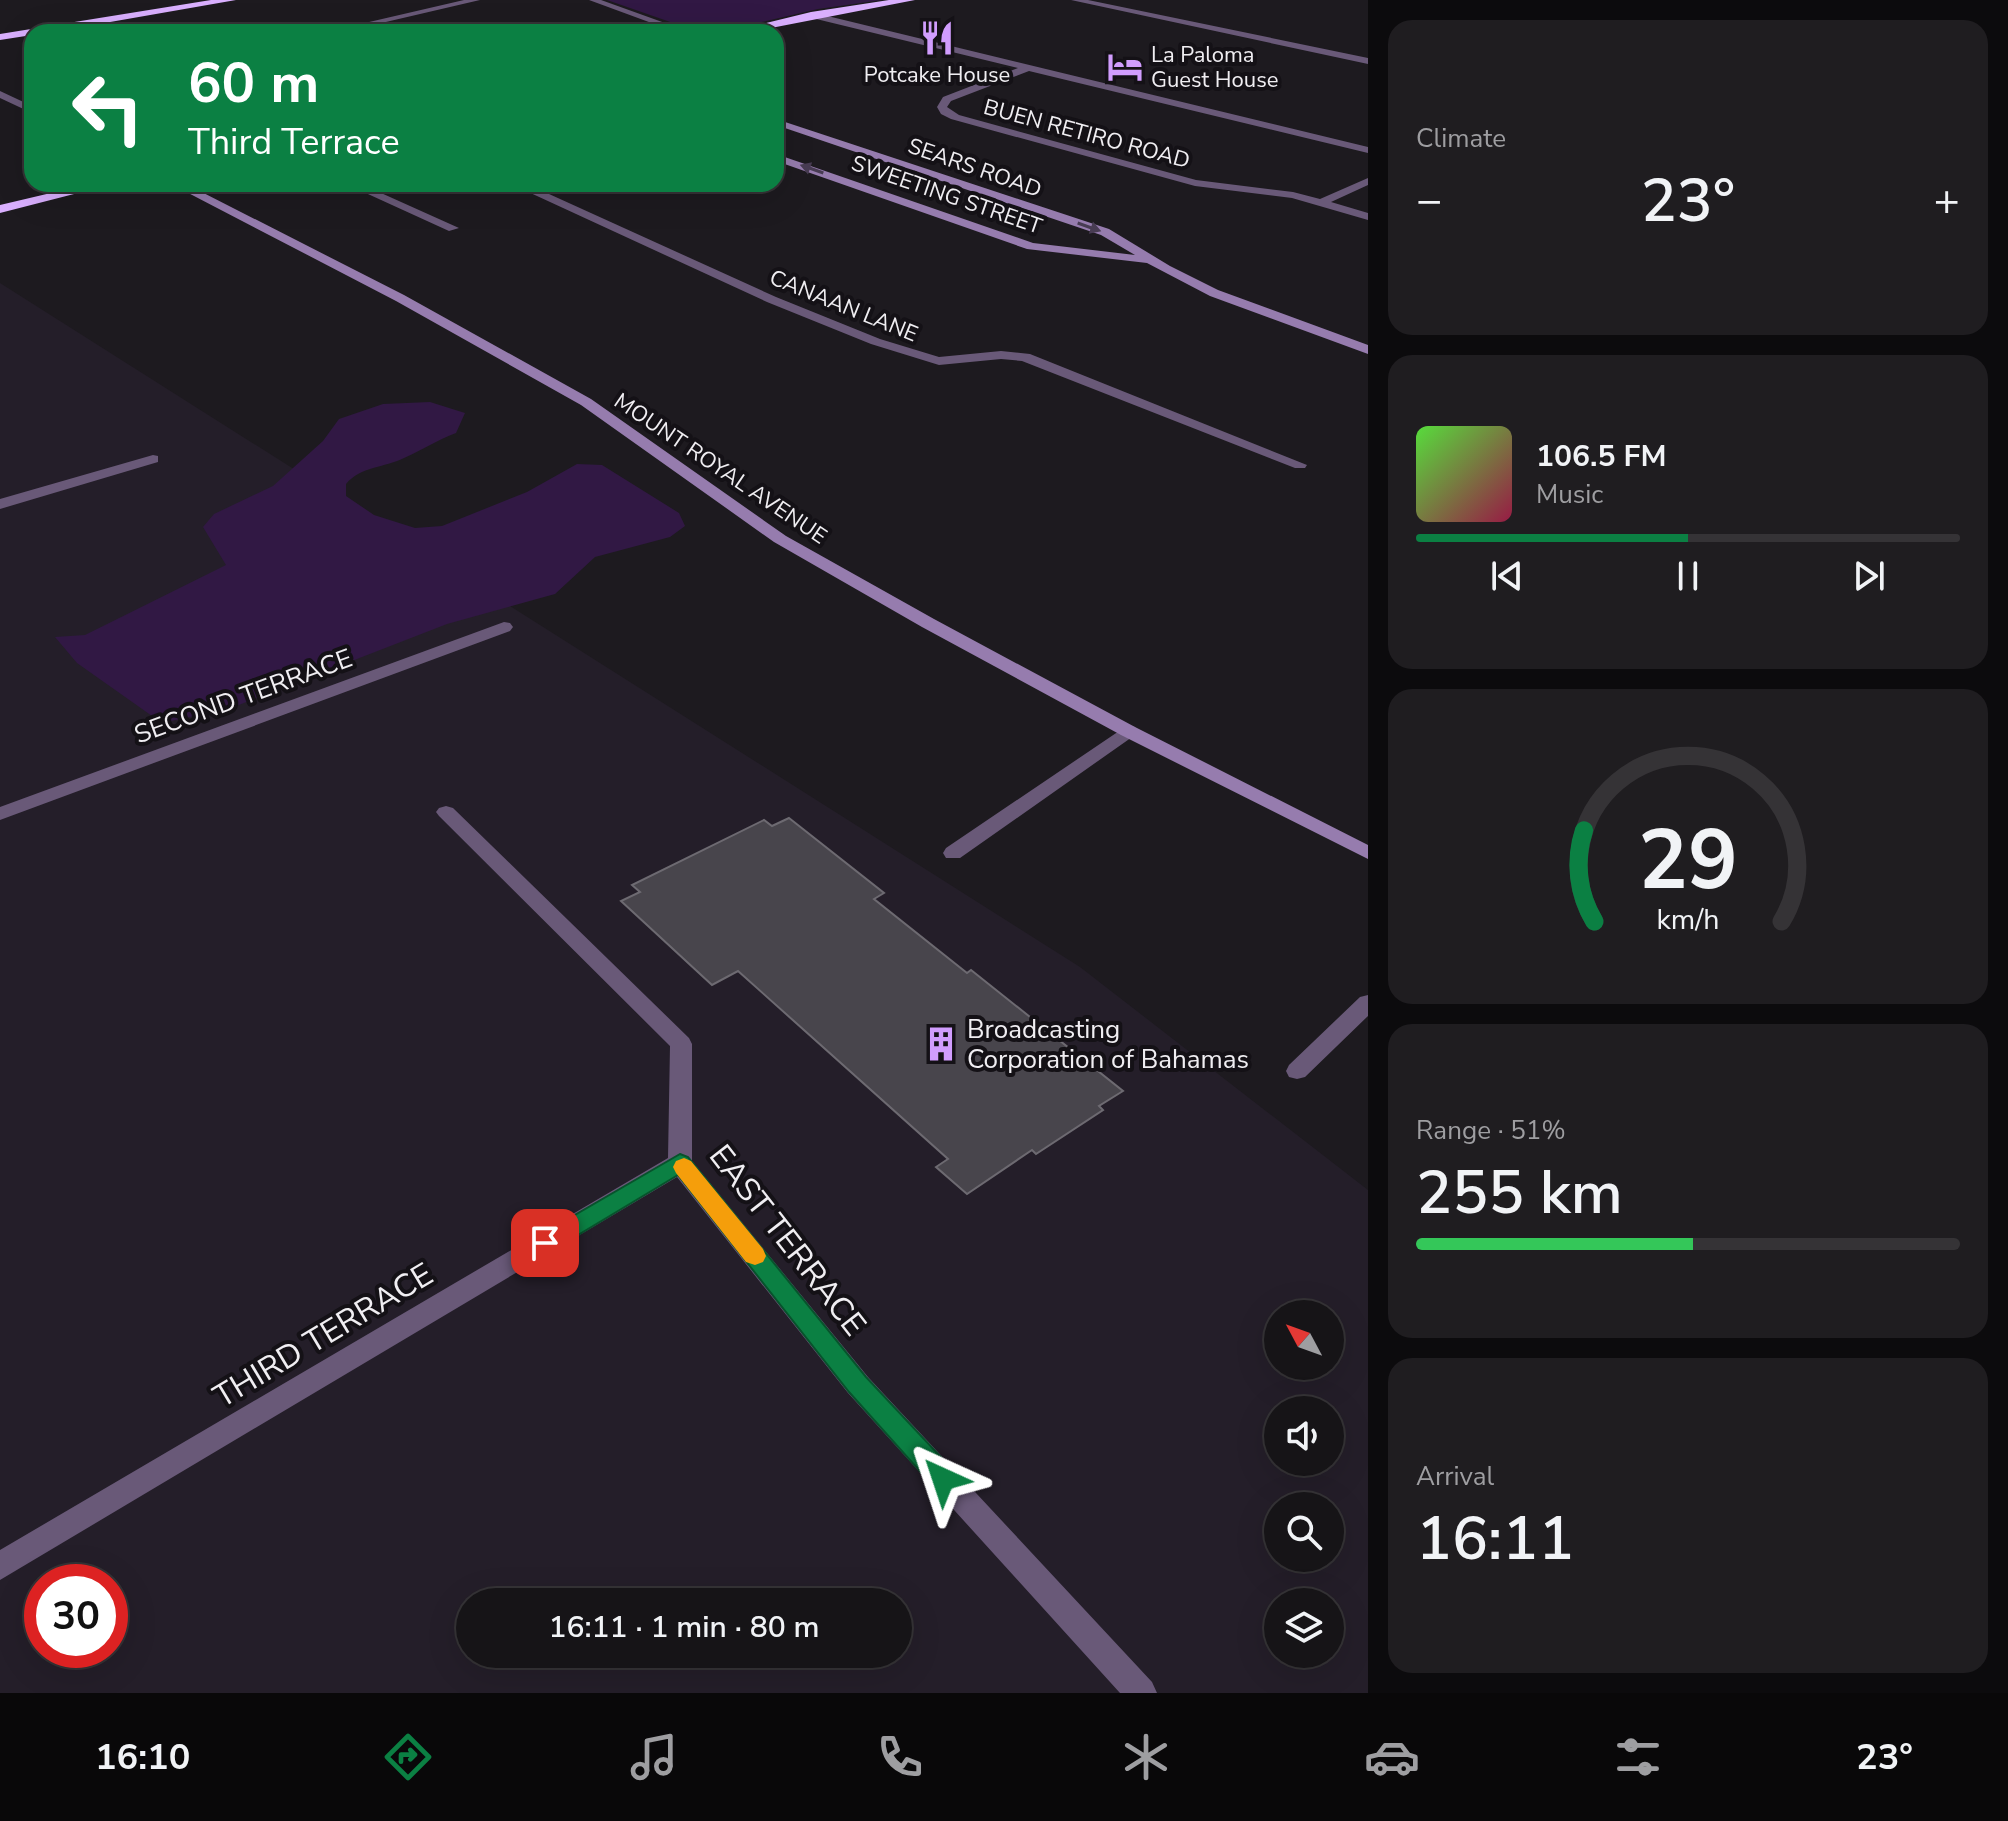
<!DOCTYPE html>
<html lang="en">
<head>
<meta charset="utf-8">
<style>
	:root { --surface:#161417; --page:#1f1d20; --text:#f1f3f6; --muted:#9e9ea1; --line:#353336; --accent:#0b8043 }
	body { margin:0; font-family:"Nunito Sans",sans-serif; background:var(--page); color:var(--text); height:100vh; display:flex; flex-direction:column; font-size:30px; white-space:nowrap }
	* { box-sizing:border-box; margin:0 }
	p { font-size:26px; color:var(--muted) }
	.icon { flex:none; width:44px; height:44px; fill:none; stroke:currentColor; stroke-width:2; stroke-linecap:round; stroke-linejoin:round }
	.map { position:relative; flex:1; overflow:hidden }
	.side { display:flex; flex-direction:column; gap:20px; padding:20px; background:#0c0b0d; width:640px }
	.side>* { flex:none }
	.guide { position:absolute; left:24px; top:24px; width:760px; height:168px; border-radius:24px; box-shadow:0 8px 32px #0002,0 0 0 2px var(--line); background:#0b8043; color:#fff; overflow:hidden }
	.needle { width:52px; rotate:311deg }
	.buttons { position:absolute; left:1264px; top:1300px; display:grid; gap:16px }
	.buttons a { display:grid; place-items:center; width:80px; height:80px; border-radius:50%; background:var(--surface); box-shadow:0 8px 32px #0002,0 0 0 2px var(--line); font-size:40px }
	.speed { position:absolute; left:24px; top:1564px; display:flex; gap:16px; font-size:40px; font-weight:700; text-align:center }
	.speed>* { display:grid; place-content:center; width:104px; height:104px; border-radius:50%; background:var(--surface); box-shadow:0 8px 32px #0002,0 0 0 2px var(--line); line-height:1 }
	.speed .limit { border:12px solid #d22; background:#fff; color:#111 }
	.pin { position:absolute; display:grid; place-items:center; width:68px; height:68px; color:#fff; margin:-34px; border-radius:16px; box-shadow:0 4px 12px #0006 }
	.me { position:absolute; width:88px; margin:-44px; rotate:318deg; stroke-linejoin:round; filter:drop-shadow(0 0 6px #0008) }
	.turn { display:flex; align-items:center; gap:28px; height:168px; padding:0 32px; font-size:36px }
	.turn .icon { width:104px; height:104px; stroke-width:2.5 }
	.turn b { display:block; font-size:56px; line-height:68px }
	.big { font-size:60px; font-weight:600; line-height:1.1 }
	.side .card { flex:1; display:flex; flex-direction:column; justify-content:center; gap:12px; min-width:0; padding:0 28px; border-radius:24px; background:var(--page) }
	.side .dial { align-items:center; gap:0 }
	.dial svg { height:208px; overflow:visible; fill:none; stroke:var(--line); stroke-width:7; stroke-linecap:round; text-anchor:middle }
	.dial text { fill:var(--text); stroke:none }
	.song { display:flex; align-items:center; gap:24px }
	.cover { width:96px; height:96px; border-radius:12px; background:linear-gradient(135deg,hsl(110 70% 55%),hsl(340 70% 35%)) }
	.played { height:8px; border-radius:4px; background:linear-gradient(90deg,var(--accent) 50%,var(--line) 50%) }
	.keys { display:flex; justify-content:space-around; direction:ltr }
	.heat { display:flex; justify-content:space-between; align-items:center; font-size:44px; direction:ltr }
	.charge { height:12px; border-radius:6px; background:linear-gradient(90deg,#34c759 51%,var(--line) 0) }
	.trip { position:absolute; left:456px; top:1588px; width:456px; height:80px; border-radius:40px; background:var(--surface); box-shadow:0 8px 32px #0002,0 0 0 2px var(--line); font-weight:600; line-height:80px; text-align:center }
	.dock { display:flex; height:128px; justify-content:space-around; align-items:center; background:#090809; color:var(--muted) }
	.dock .icon { width:56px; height:56px }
	.dock .on { color:var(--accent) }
	.dock b { font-size:36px; color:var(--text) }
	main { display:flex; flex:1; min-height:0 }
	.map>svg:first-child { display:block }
	.built { fill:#241e29; fill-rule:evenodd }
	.green { fill:#311844 }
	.building { fill:#48454c; stroke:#6d6a71; stroke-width:2 }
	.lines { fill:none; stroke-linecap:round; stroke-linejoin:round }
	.street { fill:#695978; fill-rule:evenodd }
	.secondary { fill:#967cae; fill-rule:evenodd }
	.highway { fill:#d9affe; fill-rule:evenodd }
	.oneway { fill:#483c53 }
	.route { fill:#0b8043; stroke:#07532c; stroke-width:2 }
	.slow { fill:#f59e0b }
	.labels { text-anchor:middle; stroke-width:8; stroke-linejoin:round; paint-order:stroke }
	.far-poi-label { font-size:22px; fill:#f0eef2; stroke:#141116; text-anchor:start }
	.far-street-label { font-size:22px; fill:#f0eef2; stroke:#141116 }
	.street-label { font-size:26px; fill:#f0eef2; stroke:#141116 }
	.poi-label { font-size:26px; fill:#f0eef2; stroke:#141116; text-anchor:start }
	.near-street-label { font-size:32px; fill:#f0eef2; stroke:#141116 }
</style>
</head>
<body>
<main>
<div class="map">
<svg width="1368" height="1693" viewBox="0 0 1368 1693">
	<rect width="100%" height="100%" fill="#1d1a1f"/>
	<path class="built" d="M0,283L1080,967L1368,1190V1693H0ZM1278,1314H1330V1366H1278ZM1278,1410H1330V1462H1278ZM1278,1506H1330V1558H1278ZM42,1582H110V1650H42ZM470,1602H898V1654H470ZM1278,1602H1330V1654H1278Z"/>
	<path class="green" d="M607,0H882L818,9L719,32H699Z
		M430,402L465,413L456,433C437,440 422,450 404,458C384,468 361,466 346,484V496L374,515L415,528L442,526L527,492L577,464L602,465L679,513L685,526L670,537L595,557L555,594L447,624L231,708L162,723L77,663L55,637L85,635L226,565L203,527L214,514L273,486L323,441L339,419L383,404Z"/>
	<path class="building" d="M789,818L884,893L874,899L967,973L971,970L1123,1091L1099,1106L1103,1110L1036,1154L1032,1150L967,1194L936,1167L948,1159L738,971L712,985L621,901L640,892L632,885L764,820L772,826Z"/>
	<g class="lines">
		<path class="street" d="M464,0H480L343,32H326Z
			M589,0H601L690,32H676Z
			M1071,0H1088L1368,58V64Z
			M811,12L1368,147V153L1029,71L951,101L947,107L959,115L1196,180L1293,192L1320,199L1368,178V185L1331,202L1368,213V220L1292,198L1195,186L951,119L941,114L937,107L943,97L1018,68L808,17Z
			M0,91L32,106V113L0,98Z
			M346,184H361L459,228L449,231Z
			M511,184H527L776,297L880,339L939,357L1001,351L1030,354L1307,465L1305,468H1295L1022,361L1001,359L939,365L871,344L767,302Z
			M153,455L158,456V462L0,509V499Z
			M504,622L510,623L513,627L510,631L0,820V807Z
			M1128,725L1135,727L1137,731L1135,735L960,858H946L943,853L946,848Z
			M446,806L453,808L689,1038L692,1044V1161L868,1377L1152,1682L1157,1693H1120L848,1393L677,1177L0,1580V1550L668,1158L670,1046L439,816L436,812L439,808Z
			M1368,995V1016L1305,1077L1297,1079L1289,1077L1286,1071L1289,1065L1360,997Z"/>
		<path class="secondary" d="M776,119L1109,229L1170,266L1218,290L1368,345V354L1210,296L1147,263L1027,249L776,161V154L1033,243L1135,255L1101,235L776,125Z
			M171,184H186L404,295L591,399L786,536L934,619L1135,727L1368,845V859L1121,735L922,627L774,542L581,405L396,301Z"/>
		<path class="highway" d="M211,0H236L53,32H32V35L0,40V34Z
			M889,0H915L751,32H730L811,12Z
			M89,184H113L0,213V205Z"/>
	</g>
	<defs><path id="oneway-solid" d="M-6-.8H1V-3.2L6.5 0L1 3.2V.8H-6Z" transform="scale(2)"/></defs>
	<g class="oneway">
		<use href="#oneway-solid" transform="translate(812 169) rotate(-161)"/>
		<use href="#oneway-solid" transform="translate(1089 227) rotate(19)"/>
	</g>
	<path class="route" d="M680,1154L688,1157L866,1377L953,1470L956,1479L953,1487L943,1490L934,1487L849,1392L678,1175L553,1250L545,1253L537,1250L534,1243L537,1237Z"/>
	<path class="slow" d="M684,1158L691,1161L763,1249L766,1256L763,1262L755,1265L746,1262L676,1173L673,1167L676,1161Z"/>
	<defs>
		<g id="restaurant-bare" transform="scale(2.76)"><path d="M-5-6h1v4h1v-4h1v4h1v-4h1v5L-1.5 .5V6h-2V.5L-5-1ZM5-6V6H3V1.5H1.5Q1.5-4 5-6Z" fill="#d19dfe" stroke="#141116" stroke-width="2.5" paint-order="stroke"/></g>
		<g id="hotel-bare" transform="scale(2.76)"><path d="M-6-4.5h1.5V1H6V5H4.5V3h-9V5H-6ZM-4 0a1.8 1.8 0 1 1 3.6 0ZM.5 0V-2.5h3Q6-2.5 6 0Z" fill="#d19dfe" stroke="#141116" stroke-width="2.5" paint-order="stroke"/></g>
		<g id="building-bare" transform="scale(2.76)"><path d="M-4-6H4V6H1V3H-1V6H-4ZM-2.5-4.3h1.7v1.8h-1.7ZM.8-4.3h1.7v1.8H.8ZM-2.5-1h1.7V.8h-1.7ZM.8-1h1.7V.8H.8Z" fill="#d19dfe" stroke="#141116" stroke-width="2.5" paint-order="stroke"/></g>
	</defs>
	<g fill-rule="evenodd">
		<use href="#restaurant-bare" x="937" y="38"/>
		<use href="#hotel-bare" x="1125" y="67"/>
		<use href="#building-bare" x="941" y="1044"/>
	</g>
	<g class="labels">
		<g class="far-poi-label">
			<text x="1151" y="62">La Paloma<tspan x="1151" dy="25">Guest House</tspan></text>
			<text x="937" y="82" text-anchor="middle">Potcake House</text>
		</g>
		<g class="far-street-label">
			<text transform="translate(1087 133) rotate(15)" y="8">BUEN RETIRO ROAD</text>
			<text transform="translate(975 167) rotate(19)" y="8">SEARS ROAD</text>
			<text transform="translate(947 194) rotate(19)" y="8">SWEETING STREET</text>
			<text transform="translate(844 305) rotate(22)" y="8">CANAAN LANE</text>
			<text transform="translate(721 468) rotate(34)" y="8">MOUNT ROYAL AVENUE</text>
		</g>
		<g class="street-label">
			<text transform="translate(243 696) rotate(-20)" y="9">SECOND TERRACE</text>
		</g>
		<g class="poi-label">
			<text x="967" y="1038">Broadcasting<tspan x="967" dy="30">Corporation of Bahamas</tspan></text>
		</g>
		<g class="near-street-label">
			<text transform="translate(788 1240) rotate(52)" y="11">EAST TERRACE</text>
			<text transform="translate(323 1335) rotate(-31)" y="11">THIRD TERRACE</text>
		</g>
	</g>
</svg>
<div class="buttons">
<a><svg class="needle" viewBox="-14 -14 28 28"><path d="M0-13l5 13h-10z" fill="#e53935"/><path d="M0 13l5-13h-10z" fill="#9e9ea1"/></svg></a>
<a><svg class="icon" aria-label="sound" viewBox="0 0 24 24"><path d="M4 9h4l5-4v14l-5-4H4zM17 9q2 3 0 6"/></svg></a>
<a><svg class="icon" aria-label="search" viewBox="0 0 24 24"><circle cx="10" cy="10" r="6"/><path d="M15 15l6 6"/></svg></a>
<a><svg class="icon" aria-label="layers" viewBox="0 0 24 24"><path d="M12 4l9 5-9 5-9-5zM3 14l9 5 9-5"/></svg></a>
</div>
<div class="speed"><div class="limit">30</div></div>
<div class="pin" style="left:545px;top:1243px;background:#d93025"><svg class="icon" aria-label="arrive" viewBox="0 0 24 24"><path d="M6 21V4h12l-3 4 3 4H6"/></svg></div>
<svg class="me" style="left:943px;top:1479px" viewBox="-20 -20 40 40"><path d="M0-17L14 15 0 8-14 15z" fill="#0b8043" stroke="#fff" stroke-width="4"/></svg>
<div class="trip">16:11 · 1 min · 80 m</div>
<div class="guide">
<div class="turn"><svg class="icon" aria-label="left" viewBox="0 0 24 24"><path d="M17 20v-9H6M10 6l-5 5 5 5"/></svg><div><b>60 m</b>Third Terrace</div></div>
</div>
</div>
<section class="side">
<div class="card"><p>Climate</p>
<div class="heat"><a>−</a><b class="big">23°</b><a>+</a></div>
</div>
<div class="card">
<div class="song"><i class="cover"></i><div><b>106.5 FM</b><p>Music</p></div></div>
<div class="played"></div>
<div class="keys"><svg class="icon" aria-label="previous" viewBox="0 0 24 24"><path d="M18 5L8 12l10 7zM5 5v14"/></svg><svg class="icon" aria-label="pause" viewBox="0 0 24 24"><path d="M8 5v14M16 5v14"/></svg><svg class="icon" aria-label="next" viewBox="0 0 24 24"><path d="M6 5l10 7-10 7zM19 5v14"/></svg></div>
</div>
<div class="card dial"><svg viewBox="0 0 100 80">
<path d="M14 69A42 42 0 1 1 86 69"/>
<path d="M14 69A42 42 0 0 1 10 34" stroke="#0b8043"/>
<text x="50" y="56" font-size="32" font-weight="700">29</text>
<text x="50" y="72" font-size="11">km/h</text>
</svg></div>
<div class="card"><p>Range · 51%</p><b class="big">255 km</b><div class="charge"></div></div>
<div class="card"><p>Arrival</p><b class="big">16:11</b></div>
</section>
</main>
<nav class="dock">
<b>16:10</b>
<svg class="icon on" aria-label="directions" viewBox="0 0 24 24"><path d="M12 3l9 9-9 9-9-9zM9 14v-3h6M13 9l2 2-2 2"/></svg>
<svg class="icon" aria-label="music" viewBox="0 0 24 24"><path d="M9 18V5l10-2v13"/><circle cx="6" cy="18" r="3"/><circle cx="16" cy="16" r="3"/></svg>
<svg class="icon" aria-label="phone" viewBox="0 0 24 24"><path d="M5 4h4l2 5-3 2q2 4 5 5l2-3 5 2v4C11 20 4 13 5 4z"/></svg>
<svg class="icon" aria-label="climate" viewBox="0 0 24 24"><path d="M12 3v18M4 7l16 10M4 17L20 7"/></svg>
<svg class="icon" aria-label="car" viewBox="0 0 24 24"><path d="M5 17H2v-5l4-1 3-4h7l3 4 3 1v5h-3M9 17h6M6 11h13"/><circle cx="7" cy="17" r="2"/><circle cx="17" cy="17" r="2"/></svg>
<svg class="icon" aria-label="filters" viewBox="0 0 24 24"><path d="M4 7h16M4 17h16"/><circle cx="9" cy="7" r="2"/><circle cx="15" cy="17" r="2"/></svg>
<b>23°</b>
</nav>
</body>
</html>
